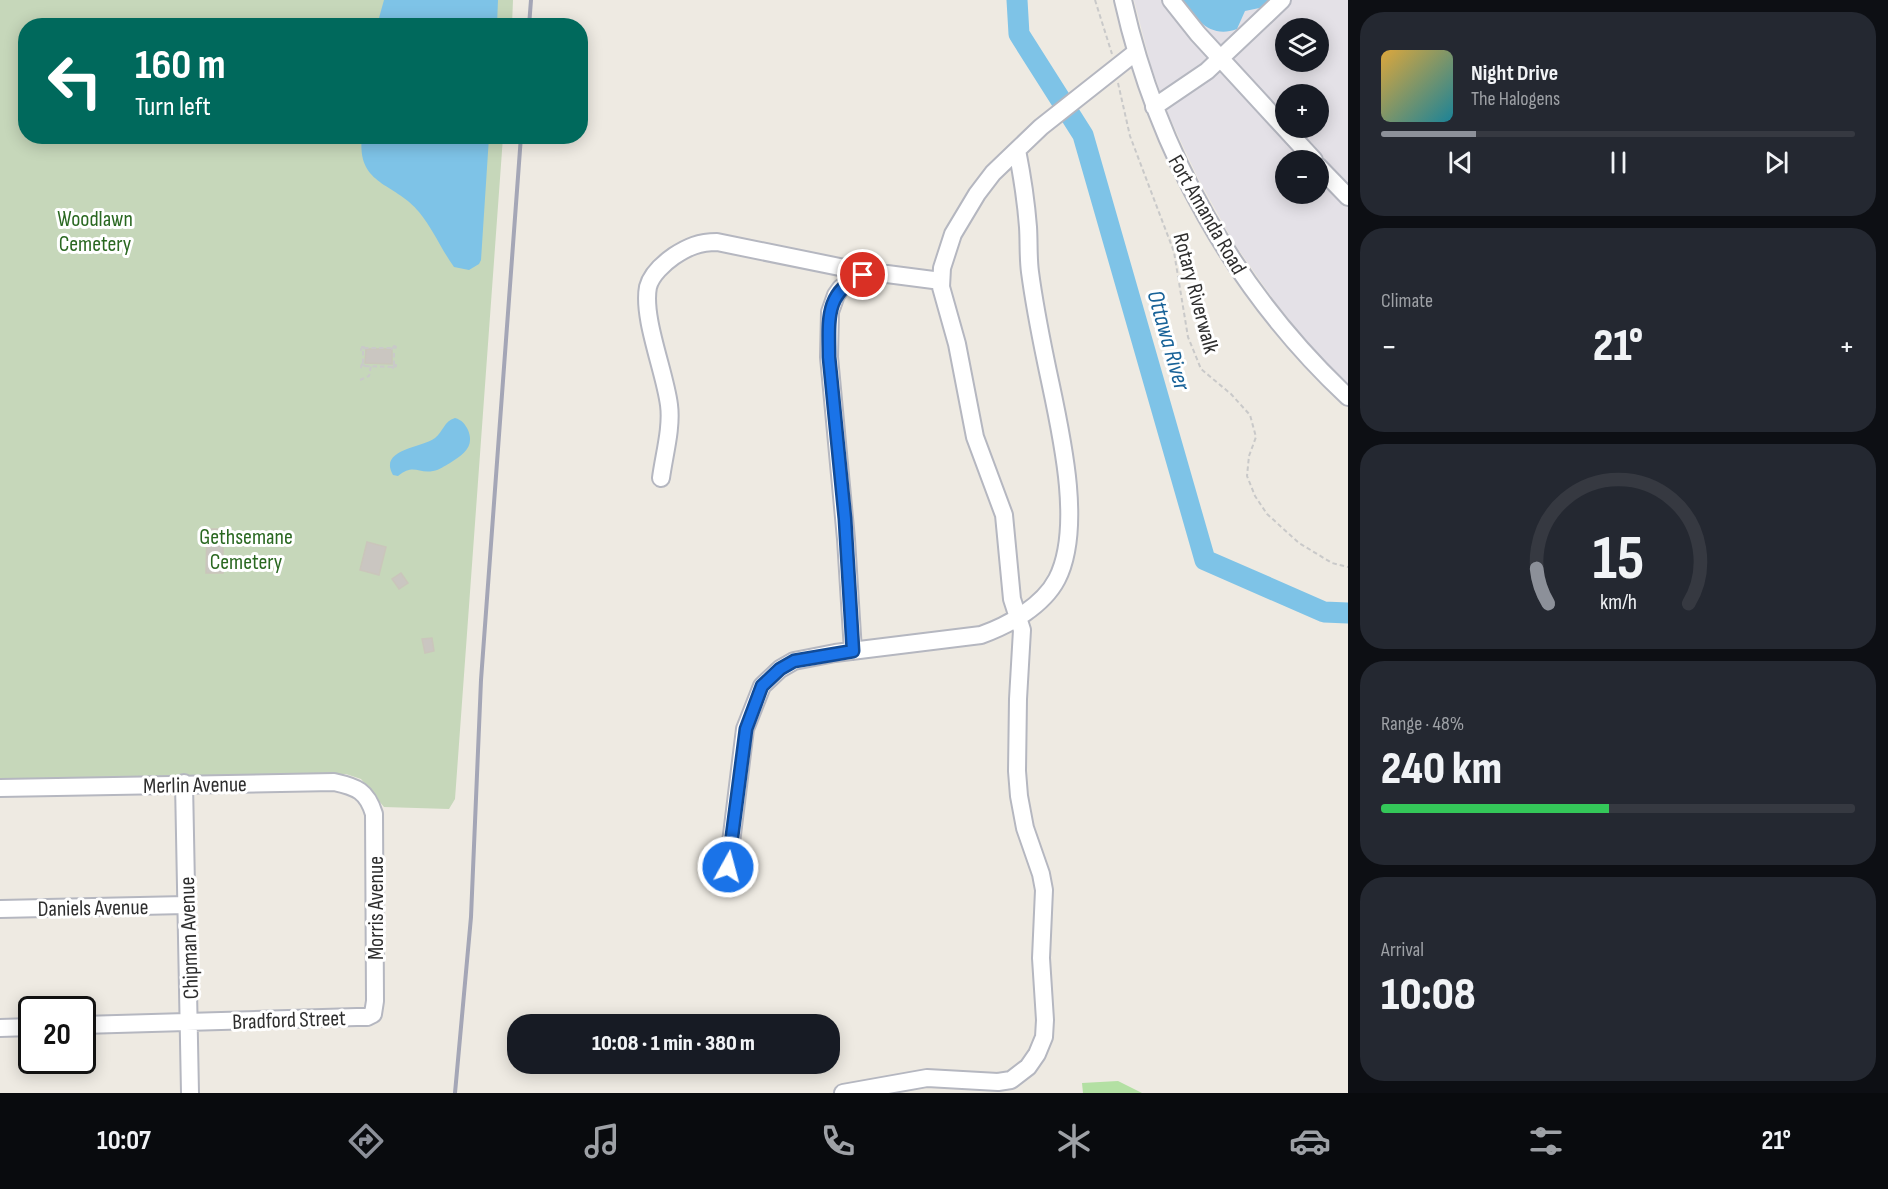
<!DOCTYPE html>
<html lang="en">
<head>
<meta charset="utf-8">
<style>
	:root { --surface:#171b24; --page:#242831; --text:#f1f3f6; --muted:#9ea1a6; --line:#363941; --accent:#8c9099 }
	body { margin:0; font-family:"Sofia Sans Condensed",sans-serif; background:var(--page); color:var(--text); height:100vh; display:flex; flex-direction:column; font-size:22px; white-space:nowrap }
	* { box-sizing:border-box; margin:0 }
	p { font-size:20px; color:var(--muted) }
	.icon { flex:none; width:33px; height:33px; fill:none; stroke:currentColor; stroke-width:2; stroke-linecap:round; stroke-linejoin:round }
	.map { position:relative; flex:1; overflow:hidden }
	.details { display:flex; flex-direction:column; gap:12px; padding:12px; background:#0d0f14; width:540px }
	.details>* { flex:none }
	.banner { position:absolute; left:18px; top:18px; width:570px; height:126px; border-radius:24px; box-shadow:0 3px 15px #0003; background:#00695c; color:#fff; overflow:hidden }
	.tools { position:absolute; left:1275px; top:18px; display:grid; gap:12px }
	.tools a { display:grid; place-items:center; width:54px; height:54px; border-radius:50%; background:var(--surface); box-shadow:0 3px 15px #0003; font-size:30px }
	.speed { position:absolute; left:18px; top:996px; display:flex; gap:12px; font-size:30px; font-weight:700; text-align:center }
	.speed>* { display:grid; place-content:center; width:78px; height:78px; border-radius:50%; background:var(--surface); box-shadow:0 3px 15px #0003; line-height:1 }
	.speed .limit { border:3px solid #111; border-radius:9px; background:#fff; color:#111 }
	.pin { position:absolute; display:grid; place-items:center; width:51px; height:51px; color:#fff; margin:-26px; border:3px solid #fff; border-radius:50%; box-shadow:0 2px 6px #0007 }
	.me { position:absolute; width:66px; margin:-33px; rotate:7deg; stroke-linejoin:round; filter:drop-shadow(0 0 4px #0008) }
	.turn { display:flex; align-items:center; gap:21px; height:126px; padding:0 18px; font-size:27px }
	.turn .icon { width:78px; height:78px; stroke-width:2.5 }
	.turn b { display:block; font-size:42px; line-height:51px }
	.big { font-size:45px; font-weight:800; line-height:1.1 }
	.details .widget { flex:1; display:flex; flex-direction:column; justify-content:center; gap:9px; min-width:0; padding:0 21px; border-radius:24px; background:var(--page) }
	.details .dial { align-items:center; gap:0 }
	.dial svg { height:156px; overflow:visible; fill:none; stroke:var(--line); stroke-width:7; stroke-linecap:round; text-anchor:middle }
	.dial text { fill:var(--text); stroke:none }
	.song { display:flex; align-items:center; gap:18px }
	.cover { width:72px; height:72px; border-radius:9px; background:linear-gradient(135deg,hsl(40 70% 55%),hsl(190 70% 35%)) }
	.played { height:6px; border-radius:3px; background:linear-gradient(90deg,var(--accent) 20%,var(--line) 20%) }
	.keys { display:flex; justify-content:space-around; direction:ltr }
	.heat { display:flex; justify-content:space-between; align-items:center; font-size:33px; direction:ltr }
	.charge { height:9px; border-radius:4px; background:linear-gradient(90deg,#34c759 48%,var(--line) 0) }
	.trip { position:absolute; left:507px; top:1014px; width:333px; height:60px; border-radius:24px; background:var(--surface); box-shadow:0 3px 15px #0003; font-weight:800; line-height:60px; text-align:center }
	.tab-bar { display:flex; height:96px; justify-content:space-around; align-items:center; background:#090b0e; color:var(--muted) }
	.tab-bar .icon { width:42px; height:42px }
	.tab-bar .active { color:var(--accent) }
	.tab-bar b { font-size:27px; color:var(--text) }
	main { display:flex; flex:1; min-height:0 }
	.map>svg:first-child { display:block }
	.industrial { fill:#e4e1e7; fill-rule:evenodd }
	.green { fill:#b3e0a3 }
	.cemetery { fill:#c6d7ba }
	.water { fill:#7ec3e7 }
	.lines { fill:none; stroke-linecap:round; stroke-linejoin:round }
	.river { stroke:#7ec3e7; stroke-width:21 }
	.building { fill:#cac6c1; stroke:#cac6bb; stroke-width:1.5 }
	.minor-casing { stroke:#b5b7c0; stroke-width:20 }
	.path { stroke:#c9c9c9; stroke-width:2; stroke-dasharray:4.5 3; stroke-linecap:butt }
	.minor { stroke:#fff; stroke-width:16 }
	.rail { stroke:#a4a6b6; stroke-width:4 }
	.route-casing { stroke:#114b97; stroke-width:15 }
	.route { stroke:#1a73e8; stroke-width:10 }
	.labels { text-anchor:middle; stroke-width:6; stroke-linejoin:round; paint-order:stroke }
	.street-label { font-size:22px; fill:#2e2e2e; stroke:#fff }
	.park-label { font-size:22px; fill:#2a6821; stroke:#fff }
	.water-label { font-size:24px; font-style:italic; fill:#186298; stroke:#fff }
</style>
</head>
<body>
<main>
<div class="map">
<svg width="1348" height="1093" viewBox="0 0 1348 1093">
	<rect width="100%" height="100%" fill="#eeeae2"/>
	<path class="industrial" d="M1134,0H1348V385L1321,359L1275,302L1234,243L1198,178L1169,116L1151,66ZM1286,28H1318V62H1286ZM1286,94H1318V128H1286ZM1286,160H1318V194H1286Z"/>
	<path class="green" d="M1118,1081L1142,1093H1083L1082,1083Z"/>
	<path class="cemetery" d="M0,0H513L512,25L26,26V136L503,137L455,799L449,809L384,807L361,779L346,774L0,780Z"/>
	<path class="water" d="M384,0H498L497,25H377Z
		M1181,0H1276L1269,6L1245,11L1237,29C1210,39 1196,19 1181,0Z
		M362,136L489,137L481,260L479,264L469,270L454,267C441,249 433,229 419,212C395,182 356,186 362,136Z
		M455,418C462,420 465,424 468,430C475,447 463,455 450,463C444,466 440,470 433,471C418,474 414,463 398,476L393,475C378,449 422,448 435,438C443,432 444,421 455,418Z"/>
	<g class="lines">
		<path class="river" d="M1017,0L1019,34L1083,135L1205,560L1324,612L1348,613"/>
	</g>
	<path class="building" d="M366,349H392V364L365,363Z
		M207,529H223V573H206Z
		M367,542L386,547L379,575L360,570Z
		M401,573L408,583L399,589L392,579Z
		M432,638L434,651L425,653L422,639Z"/>
	<g class="lines">
		<g class="minor-casing">
			<path id="minor" d="M1123,0C1157,152 1235,291 1348,397
				M1171,0L1198,34L1314,160
				M1154,107L1207,71L1282,0
				M1318,166L1348,197
				M661,478C664,455 672,428 669,405C665,372 642,318 648,287C651,275 664,263 674,256C688,247 699,242 717,242L869,273
				M853,651L846,539L829,357L830,312L836,295L841,288L863,275L887,274L941,281
				M184,783L190,1093
				M0,788L334,782C357,787 367,791 374,814L375,1001L373,1014L367,1017H357L82,1025
				M728,867L745,729L762,686L780,669L794,661L835,653L981,635C1009,625 1043,606 1057,579C1085,524 1058,421 1046,362C1040,333 1034,302 1030,272C1028,257 1029,242 1028,227C1026,201 1022,175 1017,150L1041,127L1136,52
				M0,909L186,905
				M0,1028L32,1027
				M843,1093L927,1078L998,1082L1011,1080L1028,1067L1037,1054L1044,1037L1045,1020L1041,958L1044,890L1041,874L1025,828L1019,796L1017,771L1018,699L1022,630L1012,599L1004,515L975,437L957,344L941,287L942,268L953,234L977,194L993,173L1017,150"/>
		</g>
		<path class="path" d="M1095,0L1112,54
			M1118,83L1130,136L1174,252L1188,337L1201,369L1231,394L1250,415L1256,437L1249,456L1247,476L1255,496L1267,514L1299,543L1332,563L1348,567
			M394,346L396,347L394,350L392,349Z
			M362,347H364V350H361Z
			M364,348H392
			M363,351V364
			M362,364L365,366L363,368L361,367Z
			M394,365V350
			M394,365H396L395,369L393,368Z
			M365,366L393,367
			M360,380L369,376L371,366"/>
		<use href="#minor" class="minor"/>
		<path class="rail" d="M529,26L531,0
			M455,1093L471,917L481,680L521,136"/>
	</g>
	<g class="lines">
		<g class="route-casing">
			<path id="route" d="M728,867L746,729L762,686L780,669L794,661L853,651L845,519L829,357C829,320 824,292 863,275"/>
		</g>
		<use href="#route" class="route"/>
	</g>
	<g class="labels">
		<g class="street-label">
			<text transform="translate(1208 214) rotate(60)" y="8">Fort Amanda Road</text>
			<text transform="translate(1197 293) rotate(75)" y="8">Rotary Riverwalk</text>
			<text transform="translate(195 784) rotate(-1)" y="8">Merlin Avenue</text>
			<text transform="translate(93 907) rotate(-1)" y="8">Daniels Avenue</text>
			<text transform="translate(375 908) rotate(-90)" y="8">Morris Avenue</text>
			<text transform="translate(188 938) rotate(-92)" y="8">Chipman Avenue</text>
			<text transform="translate(289 1019) rotate(-2)" y="8">Bradford Street</text>
		</g>
		<g class="park-label">
			<text x="95" y="226">Woodlawn<tspan x="95" dy="25">Cemetery</tspan></text>
			<text x="246" y="544">Gethsemane<tspan x="246" dy="25">Cemetery</tspan></text>
		</g>
		<g class="water-label">
			<text transform="translate(1169 340) rotate(74)" y="8">Ottawa River</text>
		</g>
	</g>
</svg>
<div class="tools">
<a><svg class="icon" aria-label="layers" viewBox="0 0 24 24"><path d="M12 4l9 5-9 5-9-5zM3 14l9 5 9-5"/></svg></a>
<a>+</a>
<a>−</a>
</div>
<div class="speed"><div class="limit">20</div></div>
<div class="pin" style="left:863px;top:275px;background:#d93025"><svg class="icon" aria-label="arrive" viewBox="0 0 24 24"><path d="M6 21V4h12l-3 4 3 4H6"/></svg></div>
<svg class="me" style="left:728px;top:867px" viewBox="-20 -20 40 40"><circle r="17" fill="#1a73e8" stroke="#fff" stroke-width="3"/><path d="M0-11L8 9 0 5-8 9z" fill="#fff"/></svg>
<div class="trip">10:08 · 1 min · 380 m</div>
<div class="banner">
<div class="turn"><svg class="icon" aria-label="left" viewBox="0 0 24 24"><path d="M17 20v-9H6M10 6l-5 5 5 5"/></svg><div><b>160 m</b>Turn left</div></div>
</div>
</div>
<section class="details">
<div class="widget">
<div class="song"><i class="cover"></i><div><b>Night Drive</b><p>The Halogens</p></div></div>
<div class="played"></div>
<div class="keys"><svg class="icon" aria-label="previous" viewBox="0 0 24 24"><path d="M18 5L8 12l10 7zM5 5v14"/></svg><svg class="icon" aria-label="pause" viewBox="0 0 24 24"><path d="M8 5v14M16 5v14"/></svg><svg class="icon" aria-label="next" viewBox="0 0 24 24"><path d="M6 5l10 7-10 7zM19 5v14"/></svg></div>
</div>
<div class="widget"><p>Climate</p>
<div class="heat"><a>−</a><b class="big">21°</b><a>+</a></div>
</div>
<div class="widget dial"><svg viewBox="0 0 100 80">
<path d="M14 69A42 42 0 1 1 86 69"/>
<path d="M14 69A42 42 0 0 1 8 51" stroke="#8c9099"/>
<text x="50" y="56" font-size="32" font-weight="700">15</text>
<text x="50" y="72" font-size="11">km/h</text>
</svg></div>
<div class="widget"><p>Range · 48%</p><b class="big">240 km</b><div class="charge"></div></div>
<div class="widget"><p>Arrival</p><b class="big">10:08</b></div>
</section>
</main>
<nav class="tab-bar">
<b>10:07</b>
<svg class="icon active" aria-label="directions" viewBox="0 0 24 24"><path d="M12 3l9 9-9 9-9-9zM9 14v-3h6M13 9l2 2-2 2"/></svg>
<svg class="icon" aria-label="music" viewBox="0 0 24 24"><path d="M9 18V5l10-2v13"/><circle cx="6" cy="18" r="3"/><circle cx="16" cy="16" r="3"/></svg>
<svg class="icon" aria-label="phone" viewBox="0 0 24 24"><path d="M5 4h4l2 5-3 2q2 4 5 5l2-3 5 2v4C11 20 4 13 5 4z"/></svg>
<svg class="icon" aria-label="climate" viewBox="0 0 24 24"><path d="M12 3v18M4 7l16 10M4 17L20 7"/></svg>
<svg class="icon" aria-label="car" viewBox="0 0 24 24"><path d="M5 17H2v-5l4-1 3-4h7l3 4 3 1v5h-3M9 17h6M6 11h13"/><circle cx="7" cy="17" r="2"/><circle cx="17" cy="17" r="2"/></svg>
<svg class="icon" aria-label="filters" viewBox="0 0 24 24"><path d="M4 7h16M4 17h16"/><circle cx="9" cy="7" r="2"/><circle cx="15" cy="17" r="2"/></svg>
<b>21°</b>
</nav>
</body>
</html>
